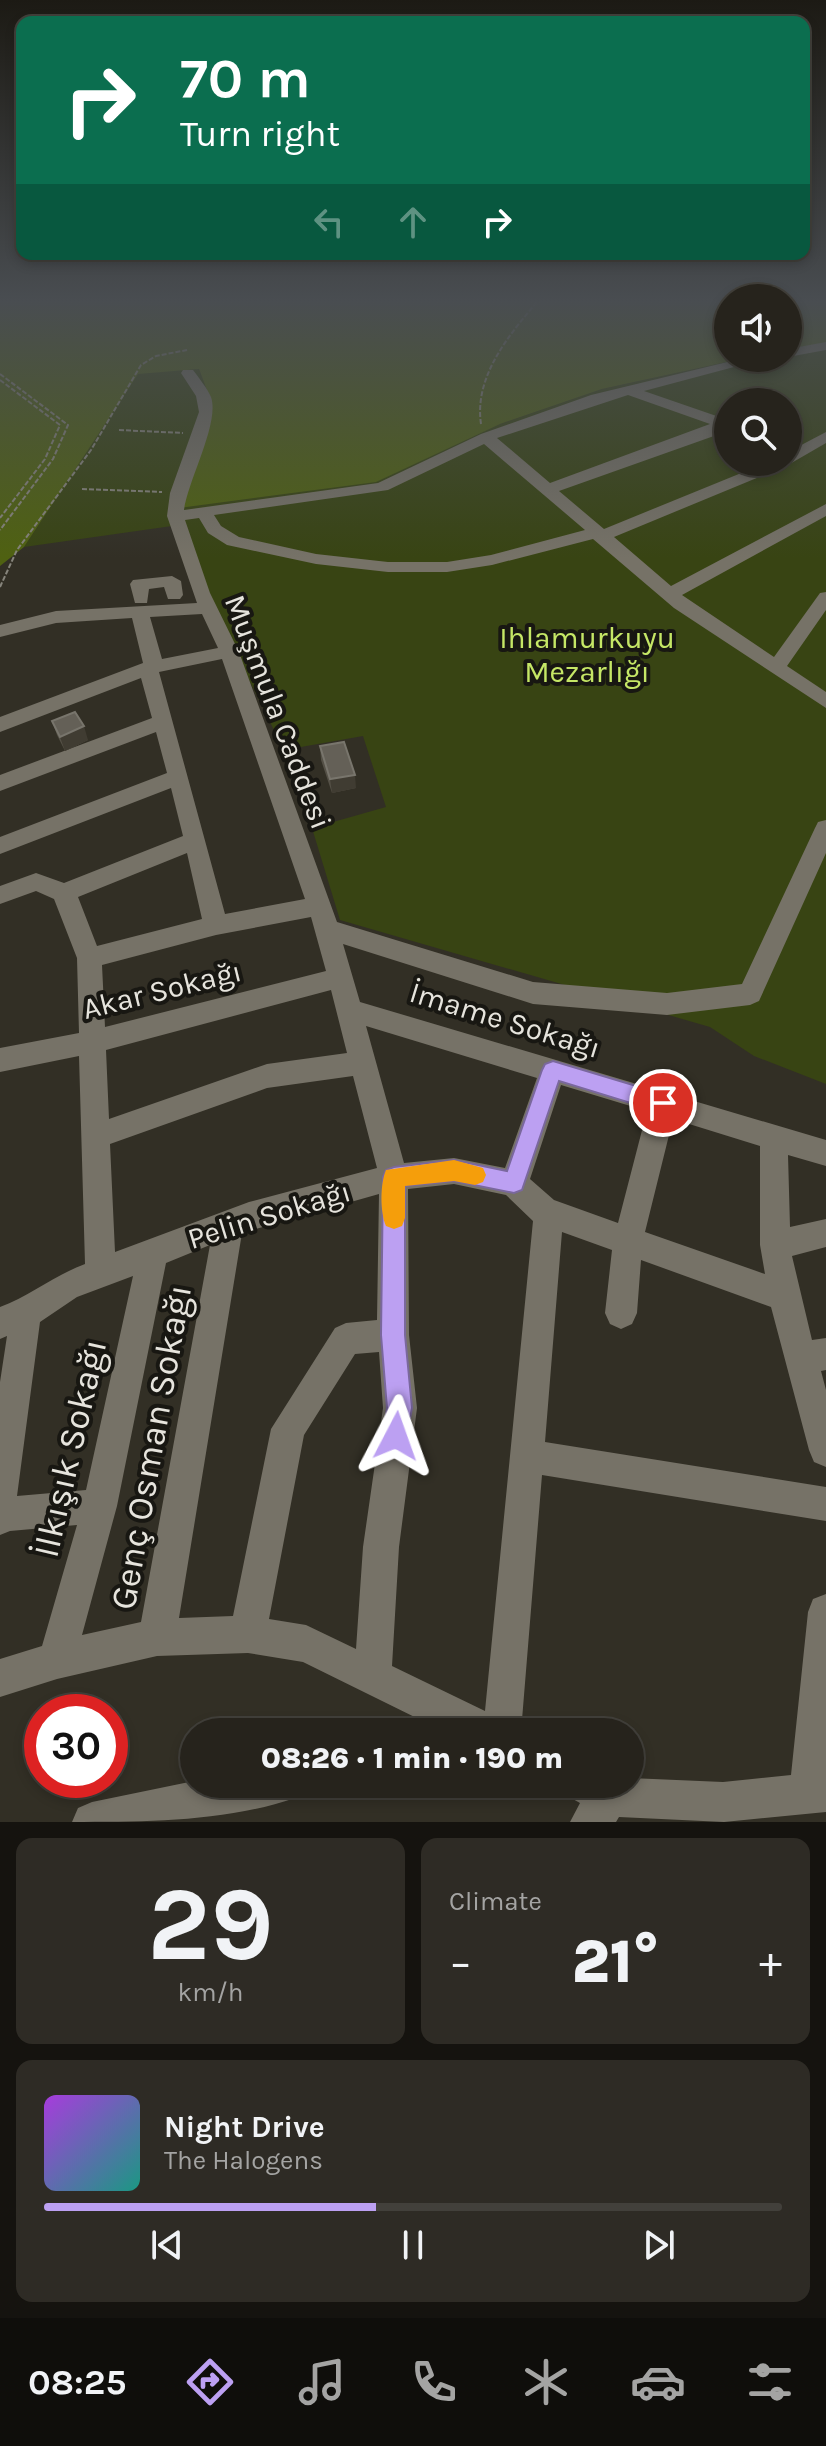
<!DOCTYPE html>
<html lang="en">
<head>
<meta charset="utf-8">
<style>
	:root { --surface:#26231c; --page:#2e2b25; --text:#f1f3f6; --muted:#a4a4a3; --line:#42403b; --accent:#bca0f2 }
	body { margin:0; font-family:Karla,sans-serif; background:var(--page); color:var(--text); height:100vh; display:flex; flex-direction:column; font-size:30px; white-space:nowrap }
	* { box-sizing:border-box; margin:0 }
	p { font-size:26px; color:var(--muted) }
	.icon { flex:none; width:44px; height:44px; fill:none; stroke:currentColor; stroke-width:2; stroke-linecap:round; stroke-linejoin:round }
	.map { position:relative; height:1822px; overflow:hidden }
	.drawer { display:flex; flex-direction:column; gap:16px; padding:16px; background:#15130f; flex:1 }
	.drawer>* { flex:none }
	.top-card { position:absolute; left:16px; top:16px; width:794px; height:244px; border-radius:16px; box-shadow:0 4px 12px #0003,0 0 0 2px var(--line); background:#0b6e4f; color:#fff; overflow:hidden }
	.tools { position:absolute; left:714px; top:284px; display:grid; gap:16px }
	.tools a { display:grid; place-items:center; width:88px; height:88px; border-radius:50%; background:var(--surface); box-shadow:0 4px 12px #0003,0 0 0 2px var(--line); font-size:40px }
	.speed { position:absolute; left:24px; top:1694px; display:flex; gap:16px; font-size:40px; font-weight:700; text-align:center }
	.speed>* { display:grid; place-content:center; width:104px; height:104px; border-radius:50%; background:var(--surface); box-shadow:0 4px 12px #0003,0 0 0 2px var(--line); line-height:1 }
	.speed .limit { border:12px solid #d22; background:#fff; color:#111 }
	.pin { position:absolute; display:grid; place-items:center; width:68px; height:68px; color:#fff; margin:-34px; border:4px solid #fff; border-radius:50%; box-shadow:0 2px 8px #0007 }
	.me { position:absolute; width:88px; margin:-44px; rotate:4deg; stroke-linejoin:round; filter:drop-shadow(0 0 6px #0008) }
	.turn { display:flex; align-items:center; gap:28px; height:168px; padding:0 32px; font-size:36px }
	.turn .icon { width:104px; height:104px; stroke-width:2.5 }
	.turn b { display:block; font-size:56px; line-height:68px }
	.lanes { display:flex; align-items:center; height:76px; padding:0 32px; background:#0003; justify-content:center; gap:40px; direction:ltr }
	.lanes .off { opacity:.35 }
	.big { font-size:60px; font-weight:800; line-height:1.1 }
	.drawer .card { flex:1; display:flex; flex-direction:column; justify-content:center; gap:12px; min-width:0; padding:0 28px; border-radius:16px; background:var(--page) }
	.drawer .dial { align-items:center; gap:0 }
	.dial b { font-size:104px; line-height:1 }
	.song { display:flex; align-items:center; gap:24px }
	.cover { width:96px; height:96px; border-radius:12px; background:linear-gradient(135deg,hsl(280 70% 55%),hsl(170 70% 35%)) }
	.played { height:8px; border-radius:4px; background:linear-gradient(90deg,var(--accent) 45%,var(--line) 45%) }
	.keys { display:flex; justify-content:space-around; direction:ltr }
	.heat { display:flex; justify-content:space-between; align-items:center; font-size:44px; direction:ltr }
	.drawer .tiles { flex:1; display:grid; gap:16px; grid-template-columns:1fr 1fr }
	.card:last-child { grid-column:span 2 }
	.trip { position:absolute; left:180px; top:1718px; width:464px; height:80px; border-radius:40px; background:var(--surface); box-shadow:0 4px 12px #0003,0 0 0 2px var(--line); font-weight:800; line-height:80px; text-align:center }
	.menu { display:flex; height:128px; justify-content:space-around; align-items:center; background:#0f0e0b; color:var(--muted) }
	.menu .icon { width:56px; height:56px }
	.menu .selected { color:var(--accent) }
	.menu b { font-size:36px; color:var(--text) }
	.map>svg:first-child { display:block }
	.green { fill:#384413; fill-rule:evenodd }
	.forest { fill:#4f6111 }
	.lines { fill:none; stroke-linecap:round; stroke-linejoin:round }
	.path { stroke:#86847b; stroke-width:2; stroke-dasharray:5 2; stroke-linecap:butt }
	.minor { fill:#767267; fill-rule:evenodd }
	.wall { fill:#545046 }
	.shaded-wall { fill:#403c32 }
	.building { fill:#646057; stroke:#78756c; stroke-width:2 }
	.route { fill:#bca0f2; stroke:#7a689d; stroke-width:2 }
	.slow { fill:#f59e0b }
	.labels { text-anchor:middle; stroke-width:8; stroke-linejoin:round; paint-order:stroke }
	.park-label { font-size:30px; fill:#c5e666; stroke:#181712 }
	.street-label { font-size:30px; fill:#e6e4dd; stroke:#181712 }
	.near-street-label { font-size:36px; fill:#e6e4dd; stroke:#181712 }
</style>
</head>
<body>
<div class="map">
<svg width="826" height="1822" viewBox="0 0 826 1822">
	<rect width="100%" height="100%" fill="#322f25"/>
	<path class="green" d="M826,343V1084L754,1056L710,1027L340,920L312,828L386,807L363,736L284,750L172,526L24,547L138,373L199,369L211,401L500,424L602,389L745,358H788V349ZM728,402H788V462H728Z"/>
	<path class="forest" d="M0,302H728V358H745L602,389L500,424L376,482L179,508L211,401L199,369L138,374L24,547L0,566Z
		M788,302H826V343L788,349Z"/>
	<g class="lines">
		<path class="path" d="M0,374L68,425L53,459L0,530
			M0,380L60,425L45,459L0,518
			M481,424C474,377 508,336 537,302
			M119,430L183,433
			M82,489L162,492
			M0,587L17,550L91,450L141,365L156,356L187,350"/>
		<path class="minor" d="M826,342V350L788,357V349Z
			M744,358H768L644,391L728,420V431L559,491L604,529L768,462H788V452L826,432V443L788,465L614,537L671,586L826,504V516L682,595L774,657L820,593L826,592V610L787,666L826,692V708L674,608L593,539L492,565L447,572H388L316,564L227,545L208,533L199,518L185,520L210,593L239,652L337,922L533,982L667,993L742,984L815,828L818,822L826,820V853L759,1001L750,1005L667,1015L533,1004L343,944L360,1002L826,1140V1166L788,1155L790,1227L826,1219V1247L792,1256L812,1340L826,1338V1370L821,1371L826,1390V1467L814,1462L809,1450L771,1307L641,1260L637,1313L632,1324L621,1329L610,1324L605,1313L612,1250L562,1232L545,1442L826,1487V1521L542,1475L521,1732H445L303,1662L248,1653L157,1656L57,1679L0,1697V1659L42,1646L77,1525L10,1531L0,1535V1382L7,1336L0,1339V1307C30,1296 55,1275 85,1264L79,1056L0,1072V1048L79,1033L77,958L54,899L36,891L0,904V886L36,873L64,883L183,836L171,788L0,854V837L167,773L156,732L0,791V775L152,718L141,678L0,732V717L143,663L132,618L56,623L0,637V625L56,611L197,603L167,516L170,493L199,412L196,396L181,373L183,370H193C199,378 207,388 211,397C220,423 188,480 184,510L378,483L481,434L591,395ZM628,395L710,424L550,483L497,438ZM484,444L585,530L491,555L447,562H388L316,554L239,537L221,526L214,515L388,490ZM202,614L218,648L162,659L150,617ZM222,659L305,899L225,914L159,672ZM187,853L202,919L97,946L78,897ZM311,917L326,971L105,1027L102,965L216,935ZM331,990L347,1053L267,1064L109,1119L106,1050ZM366,1026L537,1078L505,1168L454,1158L404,1163ZM353,1076L377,1168L249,1202L115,1252L110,1144L267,1088ZM561,1085L647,1111L618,1223L554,1200L530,1179ZM673,1119L760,1146V1245L765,1274L645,1232ZM454,1184L506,1195L533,1221L485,1711L392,1666L399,1547L417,1408L409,1335L408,1189ZM379,1194L377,1320L346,1323L335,1328L271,1429L233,1616L179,1618L242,1233ZM210,1245L141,1622L82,1635L117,1506L166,1263ZM133,1276L86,1490L17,1496L40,1322L77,1297ZM379,1352L383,1408L363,1547L356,1649L306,1625L269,1619L304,1435L355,1354Z
			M172,576L181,581L183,595L180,599H168L164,587L149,589L147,603H135L130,584L133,580Z
			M826,1594V1812L724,1822L619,1817L616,1822H570L580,1803L571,1798L565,1784H630V1778L723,1782L791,1775L808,1612L813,1599Z
			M194,1781V1784H301L295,1798C225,1822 146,1822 72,1822L78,1808L92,1802Z"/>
	</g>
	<path class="wall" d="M52,721L88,740L65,751L57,735Z
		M320,746L356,788L332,793L321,760Z"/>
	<path class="shaded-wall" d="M84,726L88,740L65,751L60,737Z
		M355,775L356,788L332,793L330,779Z"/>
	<path class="building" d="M75,712L84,726L60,737L52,721Z
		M344,742L355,775L330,779L320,746Z"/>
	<linearGradient id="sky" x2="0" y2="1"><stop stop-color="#1c1a14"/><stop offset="0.54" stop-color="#494d51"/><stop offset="1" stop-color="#494d51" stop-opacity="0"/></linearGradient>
	<rect width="826" height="558" fill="url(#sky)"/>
	<path class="route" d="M553,1061L663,1094L670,1097L673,1103L670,1110L663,1113L559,1081L522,1190L514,1193L454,1181L405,1186V1335L412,1408L405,1445L396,1448L387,1445L383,1436L387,1408L381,1335L383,1177L386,1170L394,1167L454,1160L507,1171L542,1070L545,1064Z"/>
	<path class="slow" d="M454,1160L483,1168L486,1175L483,1182L475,1185L454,1181L405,1186V1218L402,1226L394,1229L386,1226C380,1212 380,1184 386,1170Z"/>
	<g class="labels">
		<g class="park-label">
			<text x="587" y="648">Ihlamurkuyu<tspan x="587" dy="34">Mezarlığı</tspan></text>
		</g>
		<g class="street-label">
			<text transform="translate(278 712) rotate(69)" y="10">Muşmula Caddesi</text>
			<text transform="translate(162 990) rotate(-14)" y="10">Akar Sokağı</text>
			<text transform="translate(505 1020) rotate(17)" y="10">İmame Sokağı</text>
			<text transform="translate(269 1215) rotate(-17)" y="10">Pelin Sokağı</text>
		</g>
		<g class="near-street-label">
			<text transform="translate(150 1447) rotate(-80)" y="13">Genç Osman Sokağı</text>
			<text transform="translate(69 1448) rotate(-77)" y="13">İlkışık Sokağı</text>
		</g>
	</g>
</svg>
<div class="tools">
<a><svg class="icon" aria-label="sound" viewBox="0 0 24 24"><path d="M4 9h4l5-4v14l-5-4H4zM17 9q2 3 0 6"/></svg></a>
<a><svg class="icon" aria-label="search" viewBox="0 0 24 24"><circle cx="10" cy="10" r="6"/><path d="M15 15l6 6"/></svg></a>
</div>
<div class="speed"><div class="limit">30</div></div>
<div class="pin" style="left:663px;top:1103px;background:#d93025"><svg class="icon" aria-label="arrive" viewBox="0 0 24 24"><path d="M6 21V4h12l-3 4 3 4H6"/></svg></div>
<svg class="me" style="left:396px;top:1436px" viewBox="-20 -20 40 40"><path d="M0-17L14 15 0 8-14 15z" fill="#bca0f2" stroke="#fff" stroke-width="4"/></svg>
<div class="trip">08:26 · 1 min · 190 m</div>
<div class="top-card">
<div class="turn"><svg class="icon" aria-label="right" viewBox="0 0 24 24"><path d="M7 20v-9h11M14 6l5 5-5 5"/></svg><div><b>70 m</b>Turn right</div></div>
<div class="lanes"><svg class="icon off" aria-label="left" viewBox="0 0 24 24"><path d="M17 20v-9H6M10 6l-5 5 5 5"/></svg><svg class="icon off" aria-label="ahead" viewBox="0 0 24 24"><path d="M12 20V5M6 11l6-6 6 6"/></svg><svg class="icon" aria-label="right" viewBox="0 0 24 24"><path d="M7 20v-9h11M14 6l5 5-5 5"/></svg></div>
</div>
</div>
<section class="drawer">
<div class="tiles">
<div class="card dial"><b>29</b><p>km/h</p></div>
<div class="card"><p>Climate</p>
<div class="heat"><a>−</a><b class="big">21°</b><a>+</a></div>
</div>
<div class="card">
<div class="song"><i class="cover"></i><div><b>Night Drive</b><p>The Halogens</p></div></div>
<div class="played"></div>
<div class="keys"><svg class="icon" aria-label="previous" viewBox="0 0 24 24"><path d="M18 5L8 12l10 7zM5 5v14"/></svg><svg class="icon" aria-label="pause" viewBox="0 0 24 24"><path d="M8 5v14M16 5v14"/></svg><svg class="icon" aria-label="next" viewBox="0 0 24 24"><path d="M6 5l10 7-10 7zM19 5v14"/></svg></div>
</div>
</div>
</section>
<nav class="menu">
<b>08:25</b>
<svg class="icon selected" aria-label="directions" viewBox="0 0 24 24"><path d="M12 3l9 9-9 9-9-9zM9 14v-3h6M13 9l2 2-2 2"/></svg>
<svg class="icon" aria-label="music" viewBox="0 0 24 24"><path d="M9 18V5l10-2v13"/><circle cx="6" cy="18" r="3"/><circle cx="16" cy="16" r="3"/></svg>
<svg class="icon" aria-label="phone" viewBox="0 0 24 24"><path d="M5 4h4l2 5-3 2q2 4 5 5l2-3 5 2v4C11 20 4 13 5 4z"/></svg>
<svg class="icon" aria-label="climate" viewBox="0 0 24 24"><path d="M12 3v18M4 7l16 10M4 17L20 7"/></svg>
<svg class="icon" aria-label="car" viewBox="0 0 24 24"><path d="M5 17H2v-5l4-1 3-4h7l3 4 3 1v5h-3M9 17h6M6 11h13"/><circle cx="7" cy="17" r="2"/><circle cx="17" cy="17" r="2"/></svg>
<svg class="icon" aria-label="filters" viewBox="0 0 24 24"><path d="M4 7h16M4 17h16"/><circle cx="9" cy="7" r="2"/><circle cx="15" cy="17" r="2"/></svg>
</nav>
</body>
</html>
